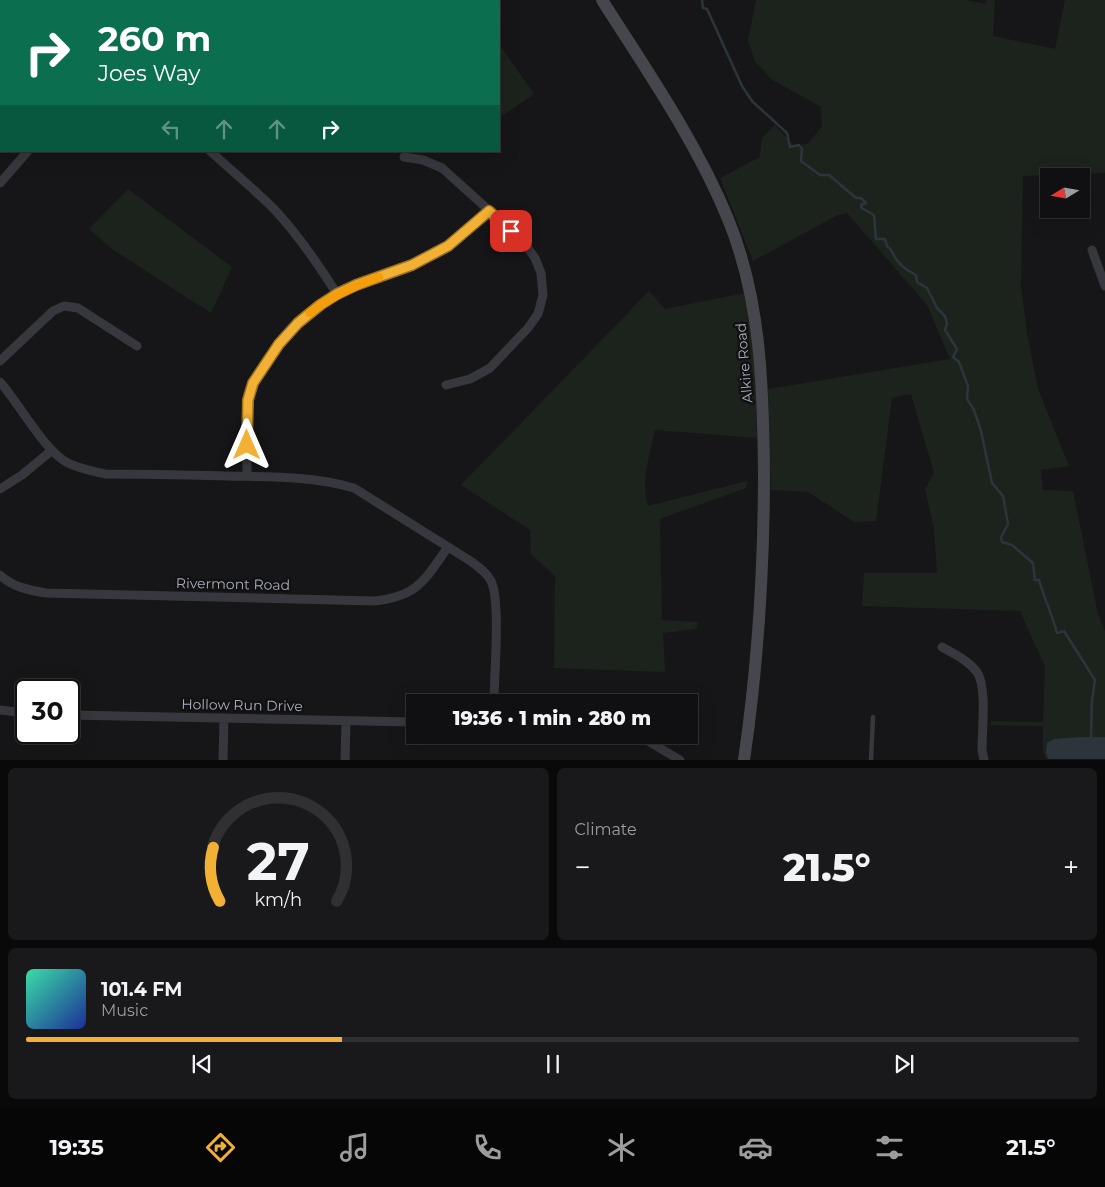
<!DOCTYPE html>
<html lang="en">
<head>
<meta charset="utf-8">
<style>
	:root { --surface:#101012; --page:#19191b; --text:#f1f3f6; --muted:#9c9d9f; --line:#303032; --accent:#f2b134 }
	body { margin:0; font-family:Montserrat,sans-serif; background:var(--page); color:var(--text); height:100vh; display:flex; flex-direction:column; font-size:19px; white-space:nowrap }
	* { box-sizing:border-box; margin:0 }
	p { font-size:16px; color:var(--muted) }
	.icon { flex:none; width:28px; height:28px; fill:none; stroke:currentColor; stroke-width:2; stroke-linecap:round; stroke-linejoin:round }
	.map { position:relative; height:760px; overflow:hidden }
	.details { display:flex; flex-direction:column; gap:8px; padding:8px; background:#09090a; flex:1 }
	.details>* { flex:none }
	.top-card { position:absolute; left:0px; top:0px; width:500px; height:152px; box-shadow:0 5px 20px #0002,0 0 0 1px var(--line); background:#0b6e4f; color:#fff; overflow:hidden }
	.needle { width:32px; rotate:259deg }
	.buttons { position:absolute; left:1040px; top:168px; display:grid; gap:10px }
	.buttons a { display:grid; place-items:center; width:50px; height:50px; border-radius:0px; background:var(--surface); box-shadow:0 5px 20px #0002,0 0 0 1px var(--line); font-size:25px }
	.speed { position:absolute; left:15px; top:679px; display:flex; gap:10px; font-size:25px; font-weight:700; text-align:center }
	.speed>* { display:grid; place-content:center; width:65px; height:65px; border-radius:50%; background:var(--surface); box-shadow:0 5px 20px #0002,0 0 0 1px var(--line); line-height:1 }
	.speed .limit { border:2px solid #111; border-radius:8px; background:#fff; color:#111 }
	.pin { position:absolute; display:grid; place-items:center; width:42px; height:42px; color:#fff; margin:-21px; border-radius:10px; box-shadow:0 2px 8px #0006 }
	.me { position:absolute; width:55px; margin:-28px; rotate:0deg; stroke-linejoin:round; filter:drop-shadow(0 0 4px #0008) }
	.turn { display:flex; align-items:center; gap:18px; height:105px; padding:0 15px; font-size:22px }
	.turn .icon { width:65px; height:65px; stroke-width:2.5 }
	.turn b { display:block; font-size:35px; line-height:42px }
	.lanes { display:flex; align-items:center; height:48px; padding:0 15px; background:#0003; justify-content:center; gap:25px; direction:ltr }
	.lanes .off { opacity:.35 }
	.big { font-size:38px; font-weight:800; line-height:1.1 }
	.details .widget { flex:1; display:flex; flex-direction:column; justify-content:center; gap:8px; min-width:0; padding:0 18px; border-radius:8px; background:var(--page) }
	.details .dial { align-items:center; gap:0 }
	.dial svg { height:130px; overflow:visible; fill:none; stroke:var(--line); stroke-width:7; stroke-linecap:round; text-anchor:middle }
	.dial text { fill:var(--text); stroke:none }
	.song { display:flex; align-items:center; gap:15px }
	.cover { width:60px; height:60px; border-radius:8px; background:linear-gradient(135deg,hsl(160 70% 55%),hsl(230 70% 35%)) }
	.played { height:5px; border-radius:2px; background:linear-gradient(90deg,var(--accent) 30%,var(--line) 30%) }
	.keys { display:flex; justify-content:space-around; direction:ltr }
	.heat { display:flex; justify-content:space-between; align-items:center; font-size:28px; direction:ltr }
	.details .tiles { flex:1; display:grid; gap:8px; grid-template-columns:1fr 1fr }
	.widget:last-child { grid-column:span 2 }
	.trip { position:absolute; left:406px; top:694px; width:292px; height:50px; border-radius:0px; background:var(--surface); box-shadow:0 5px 20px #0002,0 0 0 1px var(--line); font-weight:800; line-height:50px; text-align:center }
	.menu { display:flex; height:80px; justify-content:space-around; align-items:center; background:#060607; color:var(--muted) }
	.menu .icon { width:35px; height:35px }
	.menu .current { color:var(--accent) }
	.menu b { font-size:22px; color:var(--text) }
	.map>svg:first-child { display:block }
	.green { fill:#1c231d }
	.water { fill:#2c353c }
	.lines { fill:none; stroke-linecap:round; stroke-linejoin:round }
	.stream { stroke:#2c353c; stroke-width:2.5 }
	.lane { stroke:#37383d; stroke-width:4.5 }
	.street { stroke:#37383d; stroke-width:9 }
	.secondary { stroke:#45474d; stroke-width:12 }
	.route-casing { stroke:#9d7322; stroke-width:12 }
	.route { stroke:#f2b134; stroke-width:9 }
	.slow { stroke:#f59e0b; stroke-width:9 }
	.labels { text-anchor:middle; stroke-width:5; stroke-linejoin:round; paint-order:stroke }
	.street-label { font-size:14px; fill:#a8adb8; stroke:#111113 }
</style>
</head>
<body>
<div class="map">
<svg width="1105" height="760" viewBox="0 0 1105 760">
	<rect width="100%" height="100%" fill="#161618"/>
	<path class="green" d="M756,0H965L986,4L987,0H995L993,36L1055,49L1065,0H1105V173L1023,176L1021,286L1027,333L1038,389L1069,466L1041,470L1043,490L1073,491L1098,614L1105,631V759H1046L1043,750V726L991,725V721L1043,722L1045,667L1020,611L862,606L864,573H937L934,529L925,489L934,473L911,394L892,398L876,521L854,522L808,492L771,490L768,389L950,359L927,305L847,213L838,215L753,261L720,178L760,157L762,138L775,125L794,146L809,143L822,126L821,107L771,79L755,61L748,40Z
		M499,44L534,94L499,118Z
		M128,189L232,267L211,313L112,249L89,229Z
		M649,291L665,309L745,293L755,360L757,438L655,430C650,455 640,481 648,506L747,481L746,488L660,519L662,620L698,622L696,629L663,633L665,672L554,668L555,576L531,554L530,530L461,485Z"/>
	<path class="water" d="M1080,737H1105V759H1048L1046,752L1047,743L1054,739Z"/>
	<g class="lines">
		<path class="stream" d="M702,0L703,8L707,9L742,86L752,101L787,133L790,147L799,145L802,149L801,161L820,175H829L856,198H861L866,203L861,205L862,208L874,215L876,239H885L887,246C893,250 892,253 896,259C901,267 908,271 916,275L917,282L927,288L937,308L945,316L947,323L945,330L957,349L953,357L959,362L968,386L967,399L974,410L981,431L992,483L1003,496L1008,524L1001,537L1002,542L1012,545L1033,563L1035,580H1039C1044,598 1052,614 1057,633L1064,631L1095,680L1092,700L1091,737"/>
		<path class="lane" d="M871,760L873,717"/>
		<path class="street" d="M36,0L37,1
			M161,1L162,0
			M210,151C231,170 253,188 273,208C298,234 318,264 337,294
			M404,157L423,160L442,168L523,241L535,258L541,273L543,295L538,314L528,328L490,368L470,379L446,385
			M0,183L28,151
			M1092,250L1105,286
			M0,361L53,311L64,306L78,308L137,346
			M0,382C19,403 45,452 68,463C80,469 93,471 105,474C146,474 187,475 228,476C271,477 313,476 354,488L472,562C480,568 487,573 491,581C501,601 494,677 494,702
			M247,476V415L249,400L253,383L279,344L298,323L320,305L337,294L356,285L412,265L448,246L489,211
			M0,489L22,475L51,451
			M0,575C13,587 28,590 46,593L374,601C418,596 424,581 448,547
			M942,647C954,654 968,660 977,672C987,686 982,731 982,750L984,760
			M0,710L26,713
			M69,715L415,722
			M638,735L680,760
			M223,760L224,718
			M345,760L346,721"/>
		<path class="secondary" d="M602,0C647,71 696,141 728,219C761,299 763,386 764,471C764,568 758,664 744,760"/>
	</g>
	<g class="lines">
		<g class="route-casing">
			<path id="route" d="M247,445L248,400L253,383L279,344L298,323L320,305L337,294L356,285L412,265L448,246L489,211L511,231"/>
		</g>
		<use href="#route" class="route"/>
		<path class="slow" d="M310,313C331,296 353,286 379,277"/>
	</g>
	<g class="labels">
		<g class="street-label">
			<text transform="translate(744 363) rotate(-95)" y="5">Alkire Road</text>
			<text transform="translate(233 584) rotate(1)" y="5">Rivermont Road</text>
			<text transform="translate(242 705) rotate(1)" y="5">Hollow Run Drive</text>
		</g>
	</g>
</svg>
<div class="buttons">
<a><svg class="needle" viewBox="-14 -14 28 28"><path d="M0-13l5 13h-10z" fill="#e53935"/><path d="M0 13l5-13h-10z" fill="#9c9d9f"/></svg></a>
</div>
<div class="speed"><div class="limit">30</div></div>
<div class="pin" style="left:511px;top:231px;background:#d93025"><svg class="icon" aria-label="arrive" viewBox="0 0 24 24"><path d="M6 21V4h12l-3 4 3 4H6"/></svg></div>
<svg class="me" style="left:247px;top:445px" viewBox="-20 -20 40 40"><path d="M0-17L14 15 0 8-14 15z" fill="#f2b134" stroke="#fff" stroke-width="4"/></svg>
<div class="trip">19:36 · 1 min · 280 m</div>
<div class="top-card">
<div class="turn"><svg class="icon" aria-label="right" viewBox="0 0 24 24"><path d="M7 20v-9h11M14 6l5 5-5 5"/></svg><div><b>260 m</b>Joes Way</div></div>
<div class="lanes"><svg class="icon off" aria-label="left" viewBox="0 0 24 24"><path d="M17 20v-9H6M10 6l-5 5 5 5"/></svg><svg class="icon off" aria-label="ahead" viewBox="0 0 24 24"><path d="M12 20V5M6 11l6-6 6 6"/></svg><svg class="icon off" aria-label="ahead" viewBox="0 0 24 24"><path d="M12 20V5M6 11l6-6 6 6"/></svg><svg class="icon" aria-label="right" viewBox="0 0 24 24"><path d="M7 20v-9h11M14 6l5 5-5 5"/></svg></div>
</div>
</div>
<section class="details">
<div class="tiles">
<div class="widget dial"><svg viewBox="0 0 100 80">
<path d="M14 69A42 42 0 1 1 86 69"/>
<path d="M14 69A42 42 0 0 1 10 36" stroke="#f2b134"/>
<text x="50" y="56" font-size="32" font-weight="700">27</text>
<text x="50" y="72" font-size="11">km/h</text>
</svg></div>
<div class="widget"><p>Climate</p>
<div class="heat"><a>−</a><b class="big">21.5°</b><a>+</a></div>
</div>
<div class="widget">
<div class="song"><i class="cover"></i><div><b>101.4 FM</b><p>Music</p></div></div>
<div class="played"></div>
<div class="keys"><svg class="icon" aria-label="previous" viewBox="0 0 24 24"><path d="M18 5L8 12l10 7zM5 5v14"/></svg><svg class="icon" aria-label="pause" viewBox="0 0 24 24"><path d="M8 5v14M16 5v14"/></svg><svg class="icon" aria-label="next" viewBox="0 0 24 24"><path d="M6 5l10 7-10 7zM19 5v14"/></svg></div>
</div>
</div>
</section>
<nav class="menu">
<b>19:35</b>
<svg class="icon current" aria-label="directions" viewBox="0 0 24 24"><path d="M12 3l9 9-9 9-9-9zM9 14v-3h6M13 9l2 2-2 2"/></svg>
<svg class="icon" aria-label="music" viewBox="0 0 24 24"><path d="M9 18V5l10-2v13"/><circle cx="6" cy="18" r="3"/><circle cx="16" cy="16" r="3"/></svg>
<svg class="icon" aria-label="phone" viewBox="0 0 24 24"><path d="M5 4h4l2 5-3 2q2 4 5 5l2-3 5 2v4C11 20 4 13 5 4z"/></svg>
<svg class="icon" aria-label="climate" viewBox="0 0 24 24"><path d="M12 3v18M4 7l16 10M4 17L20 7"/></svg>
<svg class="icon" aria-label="car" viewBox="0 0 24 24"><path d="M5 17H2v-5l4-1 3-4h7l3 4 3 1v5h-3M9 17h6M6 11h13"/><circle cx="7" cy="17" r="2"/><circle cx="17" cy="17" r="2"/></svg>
<svg class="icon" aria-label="filters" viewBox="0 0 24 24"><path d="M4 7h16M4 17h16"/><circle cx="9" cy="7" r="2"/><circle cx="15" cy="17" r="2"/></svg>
<b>21.5°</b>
</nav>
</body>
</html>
